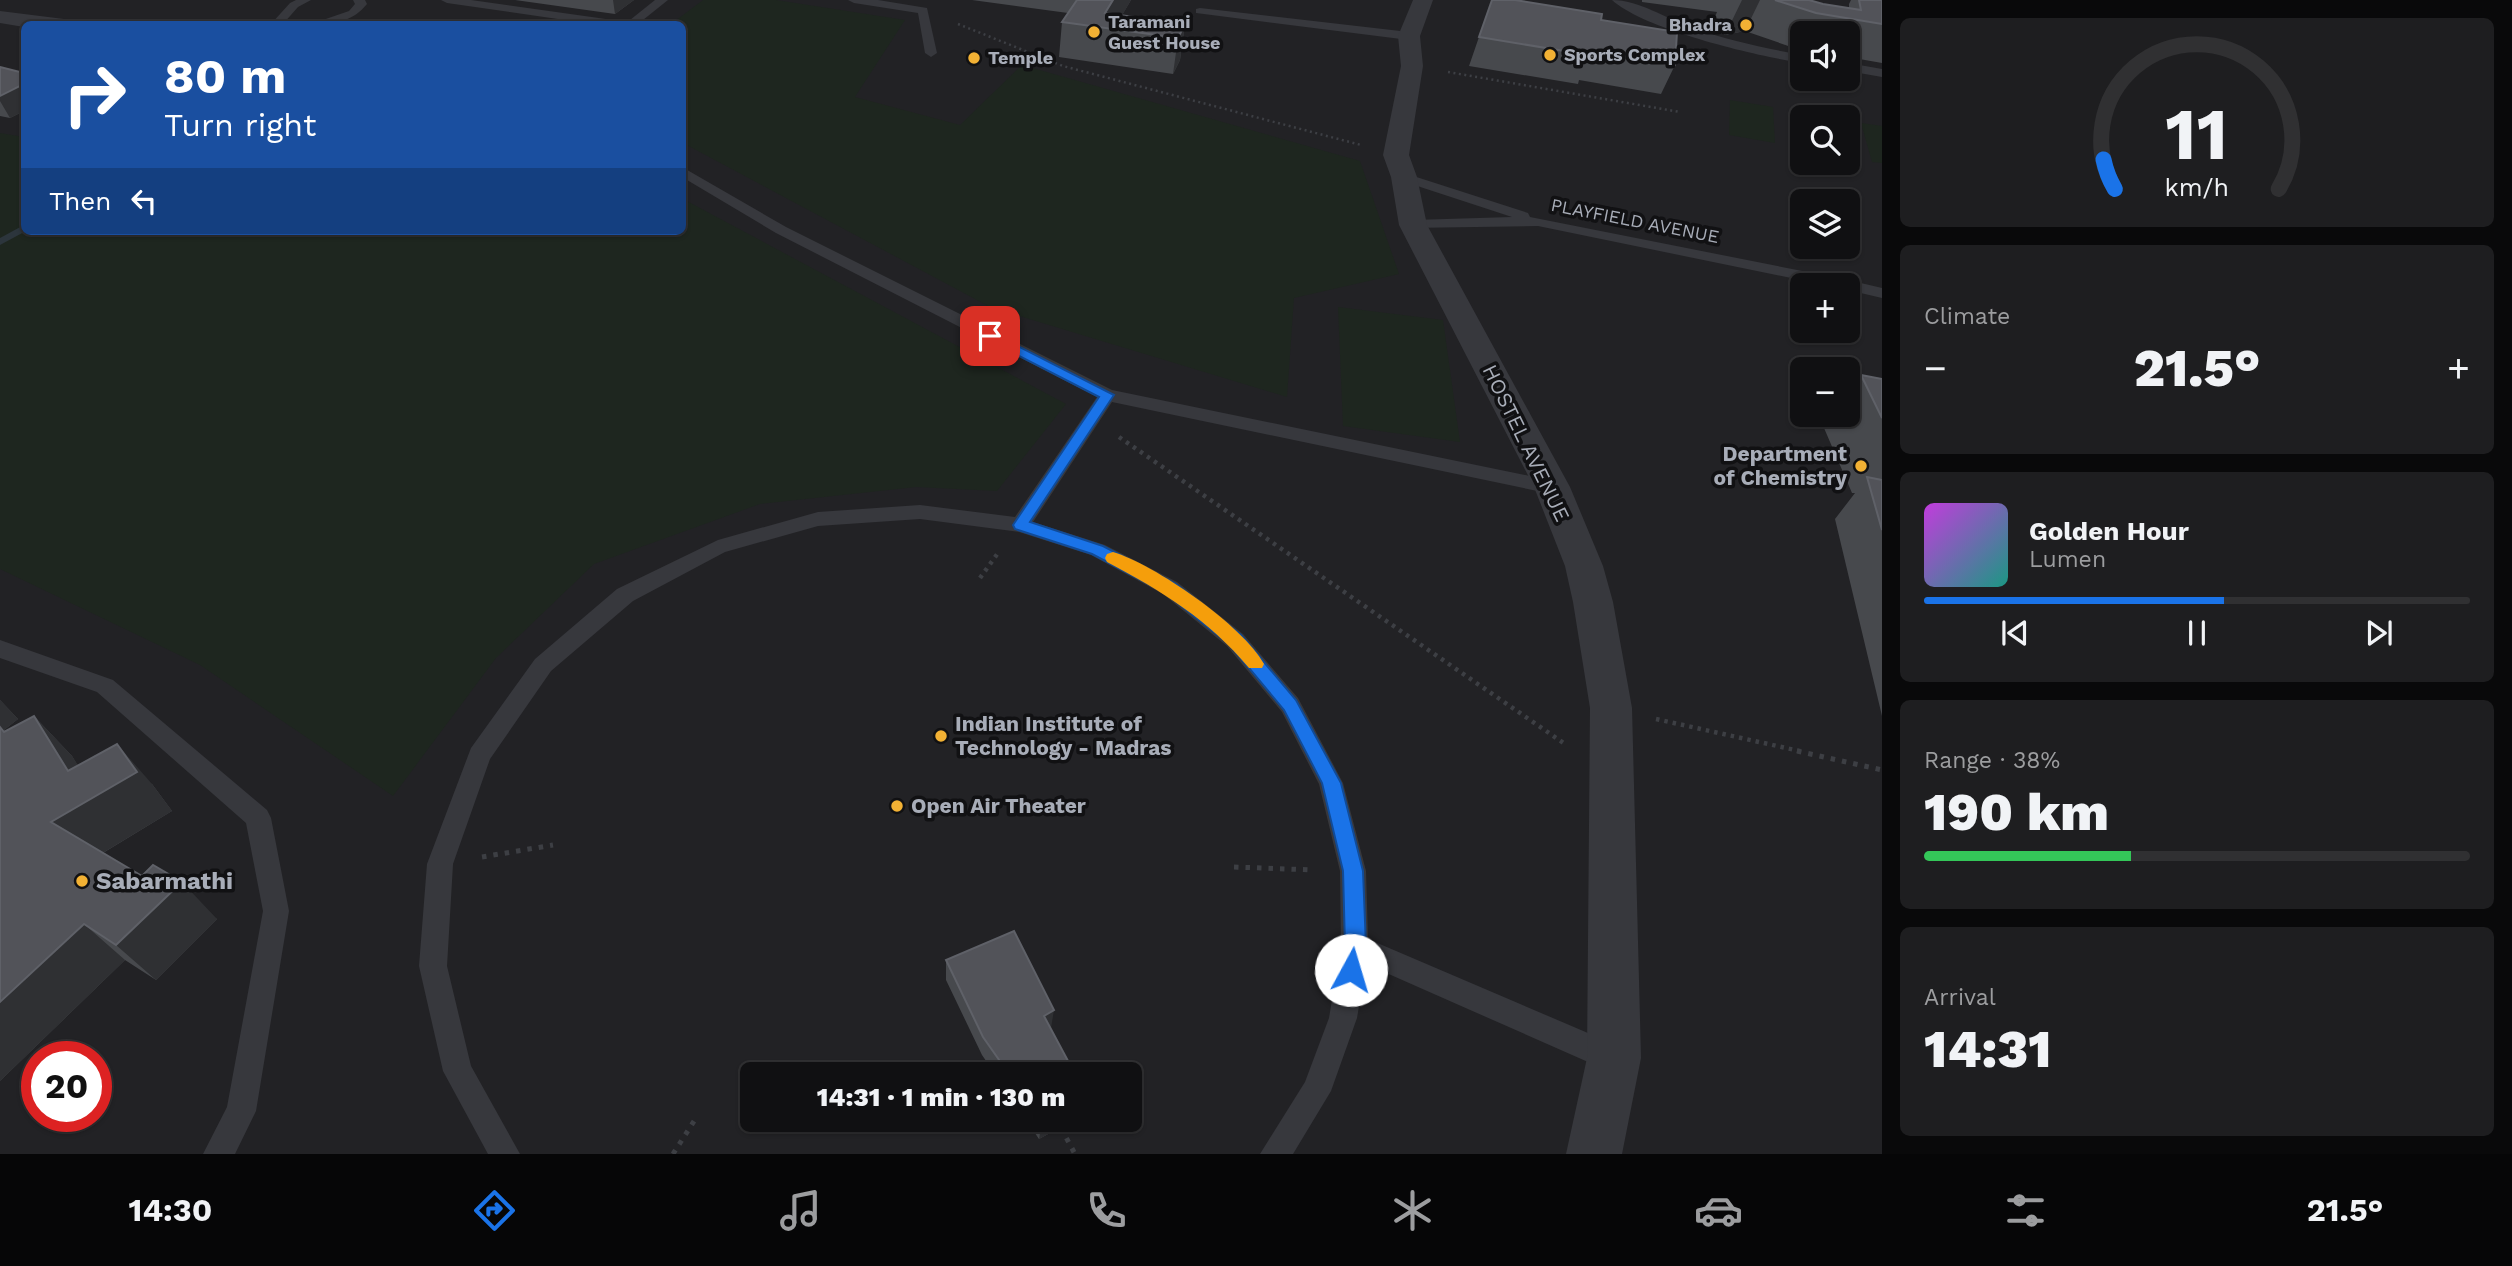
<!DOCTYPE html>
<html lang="en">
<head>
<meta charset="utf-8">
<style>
	:root { --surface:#101012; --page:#1e1e20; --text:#f1f3f6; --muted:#9c9d9f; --line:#303032; --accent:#1a73e8 }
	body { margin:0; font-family:"Work Sans",sans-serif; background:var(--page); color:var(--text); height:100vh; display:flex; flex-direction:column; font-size:26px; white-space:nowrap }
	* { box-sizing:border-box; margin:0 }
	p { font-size:23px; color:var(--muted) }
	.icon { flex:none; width:38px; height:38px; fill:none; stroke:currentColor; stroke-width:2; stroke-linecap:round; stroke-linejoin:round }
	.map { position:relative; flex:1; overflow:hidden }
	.side { display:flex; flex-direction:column; gap:18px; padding:18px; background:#09090a; width:630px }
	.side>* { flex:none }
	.hud { position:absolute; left:21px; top:21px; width:665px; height:214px; border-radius:10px; box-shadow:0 2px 5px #0004,0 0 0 2px var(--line); background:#1a4fa0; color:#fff; overflow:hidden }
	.buttons { position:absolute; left:1790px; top:21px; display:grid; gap:14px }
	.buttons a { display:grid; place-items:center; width:70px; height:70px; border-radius:10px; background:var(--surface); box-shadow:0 2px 5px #0004,0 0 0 2px var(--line); font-size:35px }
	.speed { position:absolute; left:21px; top:1041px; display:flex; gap:14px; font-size:35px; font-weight:700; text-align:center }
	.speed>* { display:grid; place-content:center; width:91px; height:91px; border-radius:50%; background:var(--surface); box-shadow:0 2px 5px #0004,0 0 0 2px var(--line); line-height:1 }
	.speed .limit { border:10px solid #d22; background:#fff; color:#111 }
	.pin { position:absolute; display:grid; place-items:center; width:60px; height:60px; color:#fff; margin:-30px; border-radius:14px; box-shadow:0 4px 10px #0006 }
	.me { position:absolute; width:77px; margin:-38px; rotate:6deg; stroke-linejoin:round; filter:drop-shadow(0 0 5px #0008) }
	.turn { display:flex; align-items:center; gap:24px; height:147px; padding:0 28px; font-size:32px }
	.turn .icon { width:91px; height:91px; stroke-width:2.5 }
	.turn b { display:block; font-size:49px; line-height:60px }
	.then { display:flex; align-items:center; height:66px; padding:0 28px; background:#0003; gap:14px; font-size:26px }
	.big { font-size:52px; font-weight:800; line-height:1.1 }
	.side .tile { flex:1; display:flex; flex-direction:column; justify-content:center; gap:10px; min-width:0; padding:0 24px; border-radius:10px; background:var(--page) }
	.side .dial { align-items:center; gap:0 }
	.dial svg { height:182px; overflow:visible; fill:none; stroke:var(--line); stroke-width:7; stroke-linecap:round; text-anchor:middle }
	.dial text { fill:var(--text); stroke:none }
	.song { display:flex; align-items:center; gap:21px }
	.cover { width:84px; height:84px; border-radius:10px; background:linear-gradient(135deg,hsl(290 70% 55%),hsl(170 70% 35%)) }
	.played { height:7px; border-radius:4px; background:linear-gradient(90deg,var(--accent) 55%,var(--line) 55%) }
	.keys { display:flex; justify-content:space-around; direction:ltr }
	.heat { display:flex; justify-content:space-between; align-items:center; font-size:38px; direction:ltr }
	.charge { height:10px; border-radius:5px; background:linear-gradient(90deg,#34c759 38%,var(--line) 0) }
	.trip { position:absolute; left:740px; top:1062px; width:402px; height:70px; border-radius:10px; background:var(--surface); box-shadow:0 2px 5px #0004,0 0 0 2px var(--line); font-weight:800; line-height:70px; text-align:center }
	.tabs { display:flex; height:112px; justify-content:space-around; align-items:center; background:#060607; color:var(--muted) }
	.tabs .icon { width:49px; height:49px }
	.tabs .current { color:var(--accent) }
	.tabs b { font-size:32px; color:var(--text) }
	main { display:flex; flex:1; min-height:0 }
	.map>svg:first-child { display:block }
	.built { fill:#222225; fill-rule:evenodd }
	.green { fill:#1e261f }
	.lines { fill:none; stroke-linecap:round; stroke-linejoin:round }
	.stream { fill:#2c353c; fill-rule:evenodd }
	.path-far2 { stroke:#3d3f44; stroke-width:2.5; stroke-dasharray:2 3.5; stroke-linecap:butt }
	.path-far1 { stroke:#3d3f44; stroke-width:4.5; stroke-dasharray:3.5 5; stroke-linecap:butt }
	.path { stroke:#3d3f44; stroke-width:5; stroke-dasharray:4.5 7; stroke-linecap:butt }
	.service { fill:#37383d; fill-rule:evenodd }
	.minor { fill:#37383d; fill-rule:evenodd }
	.wall { fill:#47494d }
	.shaded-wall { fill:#2f3033 }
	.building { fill:#525359; stroke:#5f6168; stroke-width:2 }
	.route { fill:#1a73e8; stroke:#114b97; stroke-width:2 }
	.slow { fill:#f59e0b }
	.poi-dot { fill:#f2b134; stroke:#111113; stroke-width:2.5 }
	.labels { text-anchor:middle; stroke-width:7; stroke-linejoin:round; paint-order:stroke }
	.far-poi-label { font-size:18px; font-weight:bold; fill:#a8adb8; stroke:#111113; text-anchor:start }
	.far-street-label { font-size:18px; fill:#a8adb8; stroke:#111113 }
	.street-label { font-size:21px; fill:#a8adb8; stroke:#111113 }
	.poi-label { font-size:21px; font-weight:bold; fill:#a8adb8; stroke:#111113; text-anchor:start }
	.near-poi-label { font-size:24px; font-weight:bold; fill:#a8adb8; stroke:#111113; text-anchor:start }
</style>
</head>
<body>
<main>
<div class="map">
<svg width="1882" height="1154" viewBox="0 0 1882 1154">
	<rect width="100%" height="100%" fill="#161618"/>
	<path class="built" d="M0,0H1882V1154H0ZM24,24H682V231H24ZM1802,33H1848V79H1802ZM1802,117H1848V163H1802ZM1802,201H1848V247H1802ZM1802,285H1848V331H1802ZM1802,369H1848V415H1802ZM37,1057H96V1116H37ZM752,1074H1130V1120H752Z"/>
	<path class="green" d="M703,0H776L905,20L855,97L960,125L1022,65L1360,161L1399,274L1294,298L1287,397L990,307L683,143L682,24H671Z
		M1730,100L1773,107L1775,143L1729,135Z
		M1861,123L1882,126V163L1872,162Z
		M0,133L24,137V231H682L683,199L1066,404L997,491L916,487L760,504L594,564L496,658L393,796L200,665L0,569Z
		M1338,307L1443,320L1460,442L1343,426Z"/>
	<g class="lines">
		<path class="stream" d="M24,225L26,231L0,245V238Z"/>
		<path class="path-far2" d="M958,24L1063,66L1361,145
			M1448,72L1680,112"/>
		<path class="path-far1" d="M1119,437L1565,744
			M980,578L998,553
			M1656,719L1804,752"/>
		<path class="path" d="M1797,751L1882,770
			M482,857L553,845
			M1234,867L1314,870
			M1061,1128L1075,1154
			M673,1154L696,1118"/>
		<path class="service" d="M296,0H311L298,7L283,24H271L290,3Z
			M353,0H365L367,4C354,20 338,24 318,24L320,21L349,11L355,4Z
			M441,0H471L613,20L619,24H592L447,3Z
			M655,0H668L638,24H625Z
			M848,0H878L927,8L937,53L931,57L925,53L918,13L854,3Z
			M1612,0C1639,0 1665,18 1690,27C1726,40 1764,48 1802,55V63C1757,56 1645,30 1612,0Z
			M1200,8L1409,32L1415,36L1409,40L1196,13V9Z
			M1848,63L1882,69V77L1848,71Z
			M682,167L786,227L1112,390L1559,482L1562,487L1559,492L1552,494L1112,402L1033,522L1105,545L1177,582L1243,634L1298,698L1343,783L1366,871L1368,939L1623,1048L1628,1058L1623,1068L1613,1073L1366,964L1357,1018L1331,1091L1293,1154H1260L1305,1082L1329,1018L1341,946L1340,871L1319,784L1282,712L1227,646L1163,594L1091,555L1019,532L920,519L818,526L725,552L633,601L551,671L490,759L453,864L447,966L471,1066L520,1154H488L443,1071L419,966L427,864L471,748L535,659L617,589L718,540L818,512L920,505L1015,517L1097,397L776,233L682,177Z
			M1404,173L1528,213L1530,217L1848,280L1882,288V298L1848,290V285H1825L1538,226L1408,228L1405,225L1408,222L1413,220L1512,217L1399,180L1397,177L1399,174Z
			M0,640L113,680L267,810L271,818L289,911L256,1111L235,1154H203L227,1107L263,911L246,823L97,692L0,658Z"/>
		<path class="minor" d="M1413,0H1433L1420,36L1423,66L1409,155L1417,177L1427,225L1570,487L1603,566L1613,602L1632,708L1641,1058L1622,1154H1566L1587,1058L1590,708L1573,602L1565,566L1534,487L1399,225L1391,177L1383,155L1401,66L1398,36Z
			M0,11L64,19L67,24L24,27L0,23Z"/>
	</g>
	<path class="wall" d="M515,0H634L615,14Z
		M972,0H1131L1122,15L1185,24L1180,60L1173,74L1059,57L1062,22L1068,13Z
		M1642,0H1809L1823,4L1849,8V4L1851,0H1882V63L1848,57V33H1802V50L1797,49L1745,31L1725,35L1710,28L1717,12L1642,2Z
		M1601,20L1675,65L1661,94L1579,80L1578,84L1469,66L1479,37Z
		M0,67L24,73V111L10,118L0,116Z
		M1861,375L1882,379V716L1835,519L1855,493H1852L1824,428L1833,415H1848V394Z
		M0,700L18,719L4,730L5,731L34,716L72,756L78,766L152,784L172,811L103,853L217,919L156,980L125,960L0,1081Z
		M946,960L1075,1074H995L982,1055L946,980Z
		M1026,1120H1074L1039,1139Z"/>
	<path class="shaded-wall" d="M613,0H634L615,14Z
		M1113,0H1131L1114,29L1105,13Z
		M1742,0H1760L1745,31L1725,35Z
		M1185,24L1180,60L1173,74L1178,38Z
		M24,84V111L10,118L0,101V96Z
		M0,700L18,719L4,730L44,772L0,727Z
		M34,716L72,756L97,795L117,744L152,784L172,811L91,860L51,822L68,771Z
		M182,882L217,919L156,980L116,945Z
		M84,924L125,960L0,1081V1002Z
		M1054,1010L1051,1028L1044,1016Z
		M1046,1120H1074L1039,1139L1042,1122Z"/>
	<path class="building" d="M1077,0H1113L1105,13L1185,24L1178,38L1062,22Z
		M1492,0H1515L1602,14L1601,20L1677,32L1675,65L1590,51L1589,55L1479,37Z
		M1775,0H1809L1823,4L1861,10L1859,0H1882V24L1816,13Z
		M0,67L24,73V84L0,96Z
		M1861,375L1882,379V418Z
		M1867,477L1882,480V530Z
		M34,716L68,771L117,744L137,772L51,822L142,876L153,865L182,882L116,945L84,924L0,1002V727L4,732Z
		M1014,931L1054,1010L1044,1016L1075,1074H1009L983,1037L946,960Z"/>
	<path class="route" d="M990,332L1114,395L1030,522L1103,546L1176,584L1241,635L1296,700L1341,783L1363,871L1366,946L1359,977L1351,980L1344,977L1341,970L1345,946L1343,871L1322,783L1284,710L1229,644L1164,592L1092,554L1015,529L1013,525L1099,397L986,339V333Z"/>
	<path class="slow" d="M1113,552C1154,564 1244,626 1264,664L1262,668H1249C1209,620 1162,591 1107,562L1105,558L1107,554Z"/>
	<g class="poi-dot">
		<circle cx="1746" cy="25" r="7"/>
		<circle cx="1094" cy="32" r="7"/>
		<circle cx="1550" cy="55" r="7"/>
		<circle cx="974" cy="58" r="7"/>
		<circle cx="1861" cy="466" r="7"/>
		<circle cx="941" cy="736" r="7"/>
		<circle cx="897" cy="806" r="7"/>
		<circle cx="82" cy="881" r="7"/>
	</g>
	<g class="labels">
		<g class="far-poi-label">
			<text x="1108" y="28">Taramani<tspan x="1108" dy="21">Guest House</tspan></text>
			<text x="1732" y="31" text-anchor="end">Bhadra</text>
			<text x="1564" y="61">Sports Complex</text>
			<text x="988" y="64">Temple</text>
		</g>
		<g class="far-street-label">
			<text transform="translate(1635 221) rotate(11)" y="6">PLAYFIELD AVENUE</text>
		</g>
		<g class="street-label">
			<text transform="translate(1526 443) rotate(64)" y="7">HOSTEL AVENUE</text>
		</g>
		<g class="poi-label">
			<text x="1847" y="461" text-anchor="end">Department<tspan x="1847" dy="24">of Chemistry</tspan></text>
			<text x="955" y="731">Indian Institute of<tspan x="955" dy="24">Technology - Madras</tspan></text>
			<text x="911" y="813">Open Air Theater</text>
		</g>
		<g class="near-poi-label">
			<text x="96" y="889">Sabarmathi</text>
		</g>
	</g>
</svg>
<div class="buttons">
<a><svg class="icon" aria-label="sound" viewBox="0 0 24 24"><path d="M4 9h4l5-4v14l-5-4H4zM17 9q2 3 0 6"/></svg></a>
<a><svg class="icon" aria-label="search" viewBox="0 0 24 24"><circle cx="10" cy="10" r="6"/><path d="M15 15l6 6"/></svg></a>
<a><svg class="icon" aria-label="layers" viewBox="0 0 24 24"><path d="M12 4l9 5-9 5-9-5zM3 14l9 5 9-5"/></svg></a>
<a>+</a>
<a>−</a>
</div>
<div class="speed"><div class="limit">20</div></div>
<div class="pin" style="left:990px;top:336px;background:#d93025"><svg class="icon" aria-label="arrive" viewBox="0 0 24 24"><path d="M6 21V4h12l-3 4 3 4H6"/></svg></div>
<svg class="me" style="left:1351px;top:970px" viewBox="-20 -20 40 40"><circle r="19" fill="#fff"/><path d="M0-13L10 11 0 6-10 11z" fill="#1a73e8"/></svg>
<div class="trip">14:31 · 1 min · 130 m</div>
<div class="hud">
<div class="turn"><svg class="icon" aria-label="right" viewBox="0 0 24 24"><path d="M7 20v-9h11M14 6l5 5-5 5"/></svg><div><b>80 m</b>Turn right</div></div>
<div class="then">Then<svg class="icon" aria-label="left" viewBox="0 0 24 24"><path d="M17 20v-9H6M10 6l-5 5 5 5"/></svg></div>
</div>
</div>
<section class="side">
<div class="tile dial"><svg viewBox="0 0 100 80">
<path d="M14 69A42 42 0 1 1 86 69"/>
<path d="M14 69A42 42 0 0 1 9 56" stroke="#1a73e8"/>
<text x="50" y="56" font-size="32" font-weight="700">11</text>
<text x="50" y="72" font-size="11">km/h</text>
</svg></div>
<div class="tile"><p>Climate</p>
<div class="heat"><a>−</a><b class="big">21.5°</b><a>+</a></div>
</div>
<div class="tile">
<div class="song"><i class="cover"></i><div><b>Golden Hour</b><p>Lumen</p></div></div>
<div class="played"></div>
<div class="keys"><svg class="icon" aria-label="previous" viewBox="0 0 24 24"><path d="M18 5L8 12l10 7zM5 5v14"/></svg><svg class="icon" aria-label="pause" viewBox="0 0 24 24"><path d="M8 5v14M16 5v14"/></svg><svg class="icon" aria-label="next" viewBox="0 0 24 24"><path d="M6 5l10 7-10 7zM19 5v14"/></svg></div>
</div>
<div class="tile"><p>Range · 38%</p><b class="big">190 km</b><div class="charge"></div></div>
<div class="tile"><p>Arrival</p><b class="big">14:31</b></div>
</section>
</main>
<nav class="tabs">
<b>14:30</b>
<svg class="icon current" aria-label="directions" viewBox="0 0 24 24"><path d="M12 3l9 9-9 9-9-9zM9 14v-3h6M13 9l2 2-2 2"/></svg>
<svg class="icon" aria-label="music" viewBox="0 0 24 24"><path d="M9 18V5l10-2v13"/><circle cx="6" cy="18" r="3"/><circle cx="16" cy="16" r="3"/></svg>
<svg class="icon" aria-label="phone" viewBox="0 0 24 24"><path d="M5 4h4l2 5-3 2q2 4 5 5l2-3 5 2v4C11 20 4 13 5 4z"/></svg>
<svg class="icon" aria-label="climate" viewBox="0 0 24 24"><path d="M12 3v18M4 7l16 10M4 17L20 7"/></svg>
<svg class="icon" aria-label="car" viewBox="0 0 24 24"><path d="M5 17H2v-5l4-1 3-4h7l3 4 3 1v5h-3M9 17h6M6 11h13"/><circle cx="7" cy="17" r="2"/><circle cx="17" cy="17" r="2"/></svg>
<svg class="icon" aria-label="filters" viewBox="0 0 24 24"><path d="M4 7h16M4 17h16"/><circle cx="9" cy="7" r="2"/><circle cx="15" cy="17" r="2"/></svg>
<b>21.5°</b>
</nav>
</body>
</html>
